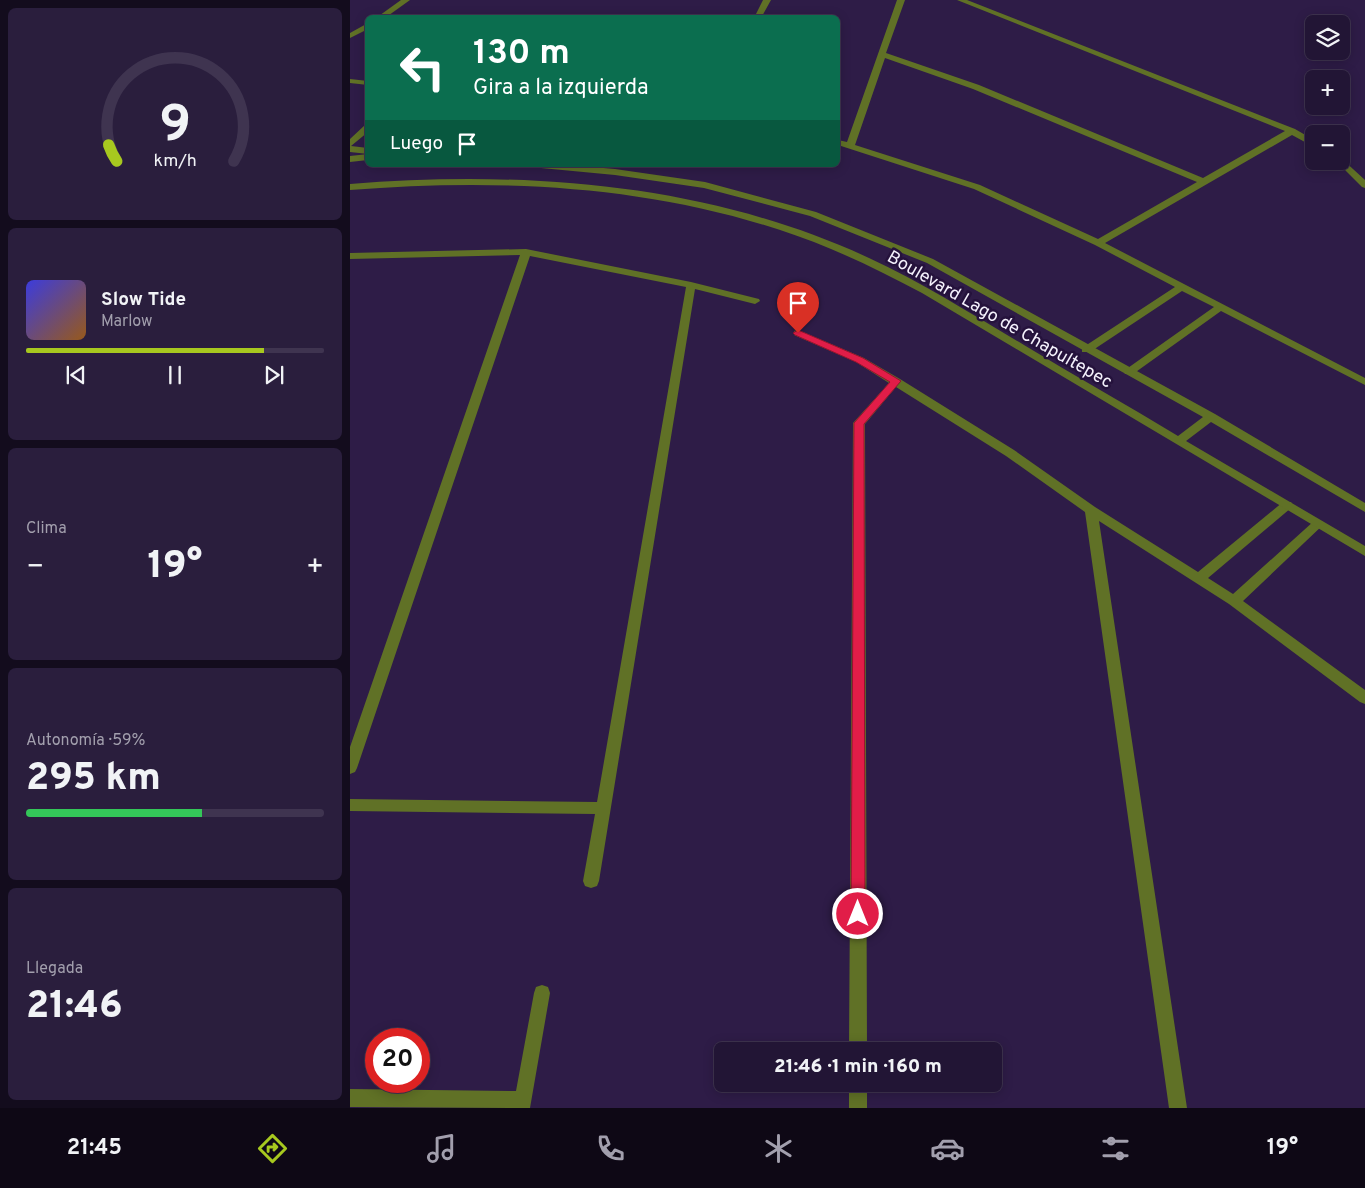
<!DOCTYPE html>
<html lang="es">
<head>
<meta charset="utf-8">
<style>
	:root { --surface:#221535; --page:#2a1e3d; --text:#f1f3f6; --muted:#a29fad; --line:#3f3450; --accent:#a7c81f }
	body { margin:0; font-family:Overpass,sans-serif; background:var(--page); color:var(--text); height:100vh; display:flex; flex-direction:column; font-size:19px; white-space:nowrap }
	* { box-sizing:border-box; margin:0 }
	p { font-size:16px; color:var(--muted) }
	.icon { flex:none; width:28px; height:28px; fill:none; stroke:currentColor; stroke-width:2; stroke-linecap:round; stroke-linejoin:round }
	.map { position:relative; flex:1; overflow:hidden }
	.drawer { display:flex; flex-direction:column; gap:8px; padding:8px; background:#130c1d; width:350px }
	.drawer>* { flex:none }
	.guide { position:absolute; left:15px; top:15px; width:475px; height:152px; border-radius:8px; box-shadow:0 2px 12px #0003,0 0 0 1px var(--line); background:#0b6e4f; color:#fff; overflow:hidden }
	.buttons { position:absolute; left:955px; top:15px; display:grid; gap:10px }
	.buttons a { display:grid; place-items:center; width:45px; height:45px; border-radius:8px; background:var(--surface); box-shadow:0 2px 12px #0003,0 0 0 1px var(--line); font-size:25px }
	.speed { position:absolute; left:15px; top:1028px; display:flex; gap:10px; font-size:25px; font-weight:700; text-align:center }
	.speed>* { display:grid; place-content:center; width:65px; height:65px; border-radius:50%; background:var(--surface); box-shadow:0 2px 12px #0003,0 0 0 1px var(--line); line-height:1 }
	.speed .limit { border:8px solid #d22; background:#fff; color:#111 }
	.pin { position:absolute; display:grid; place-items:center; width:42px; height:42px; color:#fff; margin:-51px -21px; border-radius:50% 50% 50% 0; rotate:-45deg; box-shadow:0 0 5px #0007 }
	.pin .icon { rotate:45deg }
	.me { position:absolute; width:55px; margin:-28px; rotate:0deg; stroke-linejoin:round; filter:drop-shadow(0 0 4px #0008) }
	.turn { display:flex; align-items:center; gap:18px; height:105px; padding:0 25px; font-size:22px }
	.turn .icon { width:65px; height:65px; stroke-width:2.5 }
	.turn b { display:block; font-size:35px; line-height:42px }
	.then { display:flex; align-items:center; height:48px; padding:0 25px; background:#0003; gap:10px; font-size:19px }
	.big { font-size:38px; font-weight:800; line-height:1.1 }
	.drawer .card { flex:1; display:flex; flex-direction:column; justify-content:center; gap:8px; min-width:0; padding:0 18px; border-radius:8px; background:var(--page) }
	.drawer .dial { align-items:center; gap:0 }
	.dial svg { height:130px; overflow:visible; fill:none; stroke:var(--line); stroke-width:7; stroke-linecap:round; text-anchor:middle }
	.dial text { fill:var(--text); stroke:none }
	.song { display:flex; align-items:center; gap:15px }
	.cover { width:60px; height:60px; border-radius:8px; background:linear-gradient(135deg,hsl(240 70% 55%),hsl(30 70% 35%)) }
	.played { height:5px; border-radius:2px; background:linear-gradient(90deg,var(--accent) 80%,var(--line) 80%) }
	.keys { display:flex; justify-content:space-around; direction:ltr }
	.heat { display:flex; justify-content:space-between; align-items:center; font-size:28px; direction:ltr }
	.charge { height:8px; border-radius:4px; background:linear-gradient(90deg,#34c759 59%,var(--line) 0) }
	.trip { position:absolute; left:364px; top:1042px; width:288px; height:50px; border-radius:8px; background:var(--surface); box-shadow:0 2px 12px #0003,0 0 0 1px var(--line); font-weight:800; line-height:50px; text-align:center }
	.tabs { display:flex; height:80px; justify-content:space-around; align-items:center; background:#0e0815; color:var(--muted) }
	.tabs .icon { width:35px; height:35px }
	.tabs .active { color:var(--accent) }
	.tabs b { font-size:22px; color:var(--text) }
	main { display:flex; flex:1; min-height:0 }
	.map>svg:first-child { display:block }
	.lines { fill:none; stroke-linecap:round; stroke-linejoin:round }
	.service { fill:#607126; fill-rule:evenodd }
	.minor { fill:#607126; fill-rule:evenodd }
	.route { fill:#e11d48; stroke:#92132f }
	.labels { text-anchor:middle; stroke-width:5; stroke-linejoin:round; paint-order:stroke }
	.street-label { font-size:18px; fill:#f4f1fc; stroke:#25123c }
</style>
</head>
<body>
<main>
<section class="drawer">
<div class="card dial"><svg viewBox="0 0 100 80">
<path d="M14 69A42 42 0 1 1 86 69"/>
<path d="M14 69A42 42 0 0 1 9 59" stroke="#a7c81f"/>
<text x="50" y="56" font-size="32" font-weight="700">9</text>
<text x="50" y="72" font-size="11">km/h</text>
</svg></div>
<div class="card">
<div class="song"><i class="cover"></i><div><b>Slow Tide</b><p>Marlow</p></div></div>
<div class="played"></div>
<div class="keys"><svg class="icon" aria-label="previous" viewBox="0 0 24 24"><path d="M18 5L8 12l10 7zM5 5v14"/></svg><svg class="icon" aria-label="pause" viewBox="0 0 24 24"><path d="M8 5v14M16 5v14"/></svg><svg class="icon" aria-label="next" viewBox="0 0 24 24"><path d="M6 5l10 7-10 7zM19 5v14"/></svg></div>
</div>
<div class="card"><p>Clima</p>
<div class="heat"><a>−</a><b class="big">19°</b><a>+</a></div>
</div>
<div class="card"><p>Autonomía · 59%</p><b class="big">295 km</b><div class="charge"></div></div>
<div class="card"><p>Llegada</p><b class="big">21:46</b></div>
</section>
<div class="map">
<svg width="1015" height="1108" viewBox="0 0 1015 1108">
	<rect width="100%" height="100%" fill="#2e1c47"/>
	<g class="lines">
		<path class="service" d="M51,0H60L35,18H26Z
			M413,0H421L411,18H404Z
			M547,0H555L536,53L629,85L853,178L935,131L607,0H617L945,129L964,140V147L942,135L755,243L1015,378V385L871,311L783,374H775L774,372L775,370L864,307L832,291L740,352H732V348L825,287L745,245L624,189L488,145V140L497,142ZM535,58L623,89L847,182L748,239L630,185L505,145Z
			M18,23V29L0,38V33Z
			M0,79L18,81V85L0,83Z
			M15,125H18V132L1,146L18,148V154L0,152V139Z
			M991,158L1015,180V188L1012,187L988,163L987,161H991Z
			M176,249L341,282L409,299L410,301L405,304L345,289L249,881L247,886L241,888L235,886L233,881L245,814L0,811V799L247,802L336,287L180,256L7,768L5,772L0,774V747L170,255L0,259V253Z
			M448,330L514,358L550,379L664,450L745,507L848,572L933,502H941L943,505L941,508L858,578L883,594L964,521H972L974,524L893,601L1015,690V704L1010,702L879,604L749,521L837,1108H819L735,512L656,456L546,387L515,424L517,1051H499L503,423L539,383L506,362L444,335V331Z
			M499,1084H517V1108H499Z"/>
		<path class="minor" d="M18,154V160L0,162V156Z
			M187,165H219L265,169L355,182L466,212L583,259L865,414L1015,503V512L861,422L836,441L1015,546V556L572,293C542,277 512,262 481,249C329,186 161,177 0,190V184C174,170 358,183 519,258C573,283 623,315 674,345C725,376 777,405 828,436L853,417L577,263L460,216L354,188L265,175L191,168Z
			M192,985L198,987L200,993L180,1108L0,1107V1089L166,1091L184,993L186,987Z"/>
	</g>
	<path class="route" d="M448,330L513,358L551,381L514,424L515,914L513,919L508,921L503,919L501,914L504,423L540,382L506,362L445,335L443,333Z"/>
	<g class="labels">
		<g class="street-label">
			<text transform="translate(650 319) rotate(30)" y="6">Boulevard Lago de Chapultepec</text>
		</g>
	</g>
</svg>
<div class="buttons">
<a><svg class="icon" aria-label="layers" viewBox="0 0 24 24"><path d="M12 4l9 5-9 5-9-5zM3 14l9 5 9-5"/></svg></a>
<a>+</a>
<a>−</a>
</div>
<div class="speed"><div class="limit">20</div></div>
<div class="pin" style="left:448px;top:333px;background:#d93025"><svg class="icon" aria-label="arrive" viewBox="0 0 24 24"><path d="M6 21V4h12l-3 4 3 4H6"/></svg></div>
<svg class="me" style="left:508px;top:914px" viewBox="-20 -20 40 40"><circle r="17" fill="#e11d48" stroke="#fff" stroke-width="3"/><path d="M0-11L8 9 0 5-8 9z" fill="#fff"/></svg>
<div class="trip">21:46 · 1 min · 160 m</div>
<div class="guide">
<div class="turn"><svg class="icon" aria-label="left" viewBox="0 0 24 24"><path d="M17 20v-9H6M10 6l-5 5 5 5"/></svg><div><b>130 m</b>Gira a la izquierda</div></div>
<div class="then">Luego<svg class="icon" aria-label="arrive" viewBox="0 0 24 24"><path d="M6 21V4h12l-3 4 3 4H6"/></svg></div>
</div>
</div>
</main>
<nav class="tabs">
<b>21:45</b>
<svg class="icon active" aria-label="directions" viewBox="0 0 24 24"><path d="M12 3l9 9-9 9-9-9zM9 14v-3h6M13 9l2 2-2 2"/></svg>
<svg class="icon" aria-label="music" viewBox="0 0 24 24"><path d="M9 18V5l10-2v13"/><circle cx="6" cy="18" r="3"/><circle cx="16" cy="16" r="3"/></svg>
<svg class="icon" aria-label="phone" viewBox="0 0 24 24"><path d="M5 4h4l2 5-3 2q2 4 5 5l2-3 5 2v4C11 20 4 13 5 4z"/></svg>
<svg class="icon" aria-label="climate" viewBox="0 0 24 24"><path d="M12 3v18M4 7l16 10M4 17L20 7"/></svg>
<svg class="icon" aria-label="car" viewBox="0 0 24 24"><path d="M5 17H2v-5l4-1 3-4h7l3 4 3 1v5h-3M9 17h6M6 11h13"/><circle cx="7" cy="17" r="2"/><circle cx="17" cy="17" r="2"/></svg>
<svg class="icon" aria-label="filters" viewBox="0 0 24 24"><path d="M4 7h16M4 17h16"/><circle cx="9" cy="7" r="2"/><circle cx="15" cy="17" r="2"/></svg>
<b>19°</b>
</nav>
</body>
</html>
